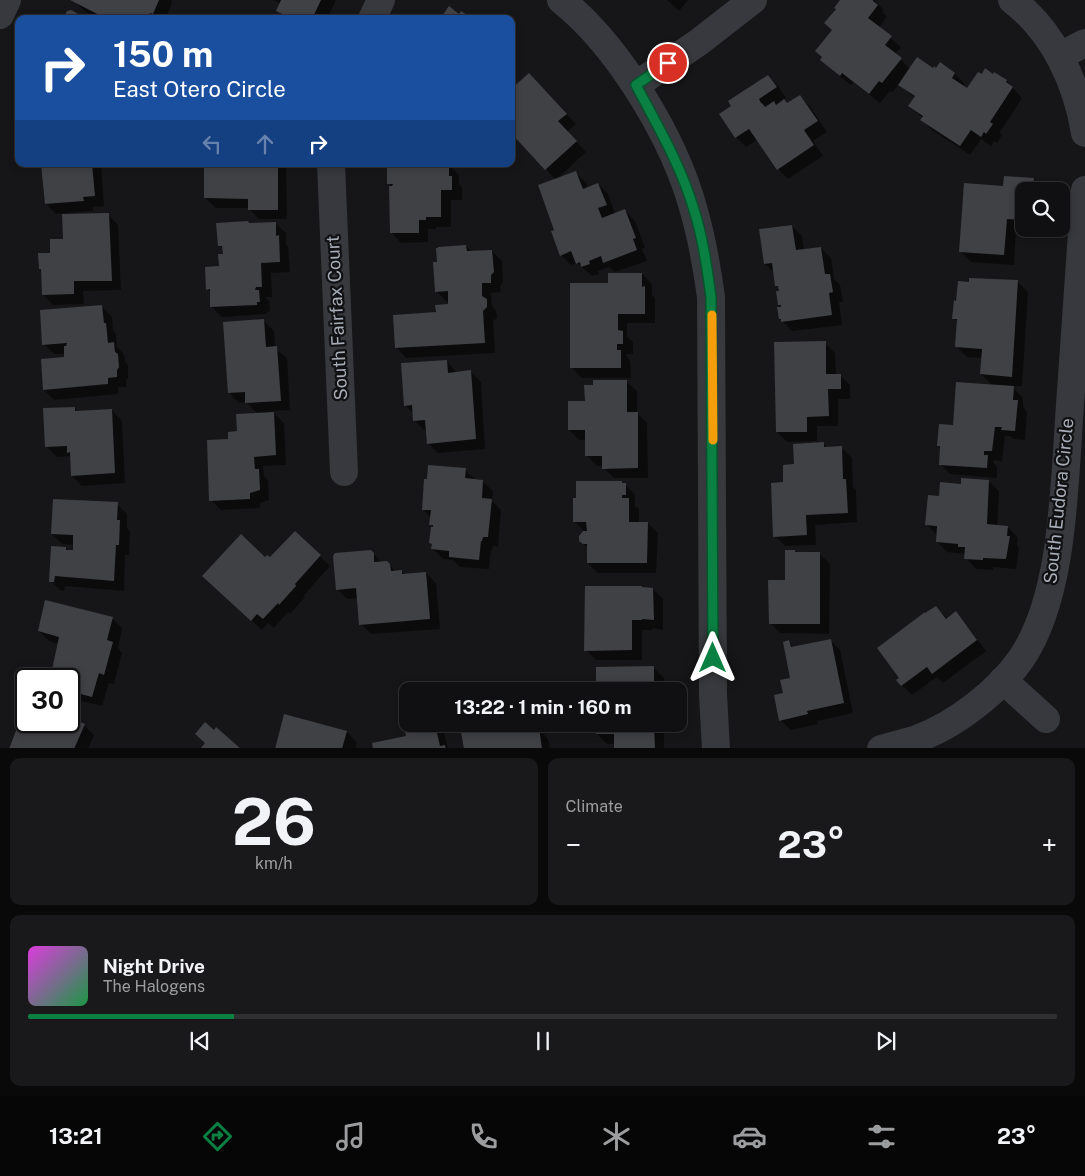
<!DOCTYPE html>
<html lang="en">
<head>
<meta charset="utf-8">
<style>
	:root { --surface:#101012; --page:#19191b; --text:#f1f3f6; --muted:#9c9d9f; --line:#303032; --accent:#0b8043 }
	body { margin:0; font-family:"Public Sans",sans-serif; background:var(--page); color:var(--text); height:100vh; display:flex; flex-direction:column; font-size:19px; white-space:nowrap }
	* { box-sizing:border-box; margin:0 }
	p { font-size:16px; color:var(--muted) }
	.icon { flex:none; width:28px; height:28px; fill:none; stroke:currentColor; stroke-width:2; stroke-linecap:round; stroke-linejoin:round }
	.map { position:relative; height:748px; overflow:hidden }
	.details { display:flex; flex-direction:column; gap:10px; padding:10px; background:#09090a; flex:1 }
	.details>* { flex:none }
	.banner { position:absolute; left:15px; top:15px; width:500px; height:152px; border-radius:10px; box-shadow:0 2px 8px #0003,0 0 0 1px var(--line); background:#1a4fa0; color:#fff; overflow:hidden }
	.buttons { position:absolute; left:1015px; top:182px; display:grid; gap:10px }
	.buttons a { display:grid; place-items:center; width:55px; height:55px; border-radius:10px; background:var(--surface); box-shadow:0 2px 8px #0003,0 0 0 1px var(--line); font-size:25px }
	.speed { position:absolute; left:15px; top:668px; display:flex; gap:10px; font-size:25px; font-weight:700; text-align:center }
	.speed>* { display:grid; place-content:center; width:65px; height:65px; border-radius:50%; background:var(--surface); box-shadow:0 2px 8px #0003,0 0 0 1px var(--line); line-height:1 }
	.speed .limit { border:2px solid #111; border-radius:8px; background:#fff; color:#111 }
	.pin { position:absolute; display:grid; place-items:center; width:42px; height:42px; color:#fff; margin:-21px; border:2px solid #fff; border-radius:50%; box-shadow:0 1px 5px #0007 }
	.me { position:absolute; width:55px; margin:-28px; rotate:0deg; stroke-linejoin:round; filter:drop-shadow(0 0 4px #0008) }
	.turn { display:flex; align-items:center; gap:18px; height:105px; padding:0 15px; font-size:22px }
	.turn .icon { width:65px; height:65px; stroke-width:2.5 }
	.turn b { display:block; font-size:35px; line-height:42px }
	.lanes { display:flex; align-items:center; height:48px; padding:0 15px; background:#0003; justify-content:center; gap:25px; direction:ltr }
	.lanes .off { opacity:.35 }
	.big { font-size:38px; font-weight:700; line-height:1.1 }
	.details .widget { flex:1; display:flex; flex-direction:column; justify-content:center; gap:8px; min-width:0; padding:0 18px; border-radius:10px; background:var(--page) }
	.details .dial { align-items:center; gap:0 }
	.dial b { font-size:65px; line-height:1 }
	.song { display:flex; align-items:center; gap:15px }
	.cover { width:60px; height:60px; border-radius:8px; background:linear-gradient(135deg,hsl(300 70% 55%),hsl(140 70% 35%)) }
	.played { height:5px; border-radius:2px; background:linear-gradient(90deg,var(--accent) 20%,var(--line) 20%) }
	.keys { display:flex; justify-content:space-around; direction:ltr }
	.heat { display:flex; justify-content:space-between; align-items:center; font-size:28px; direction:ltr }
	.details .tiles { flex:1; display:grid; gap:10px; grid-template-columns:1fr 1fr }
	.widget:last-child { grid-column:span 2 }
	.trip { position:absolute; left:399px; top:682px; width:288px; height:50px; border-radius:10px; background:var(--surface); box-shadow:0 2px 8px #0003,0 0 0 1px var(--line); font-weight:700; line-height:50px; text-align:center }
	.menu { display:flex; height:80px; justify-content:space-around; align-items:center; background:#060607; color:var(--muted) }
	.menu .icon { width:35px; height:35px }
	.menu .on { color:var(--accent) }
	.menu b { font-size:22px; color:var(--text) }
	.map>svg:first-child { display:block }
	.shadow { fill:#0007 }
	.building { fill:#404145 }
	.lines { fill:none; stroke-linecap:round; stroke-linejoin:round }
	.minor { stroke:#37393e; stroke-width:28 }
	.route-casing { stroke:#07532c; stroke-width:12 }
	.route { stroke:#0b8043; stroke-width:9 }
	.slow { stroke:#f59e0b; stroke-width:9 }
	.labels { text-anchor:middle; stroke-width:4.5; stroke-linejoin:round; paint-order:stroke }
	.street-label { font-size:18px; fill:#a8aeb9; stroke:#111113 }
</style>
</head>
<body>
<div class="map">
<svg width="1085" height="749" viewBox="0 0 1085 749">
	<rect width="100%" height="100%" fill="#161618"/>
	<path class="shadow" d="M74,0H172L171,2L172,4L165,19H100L84,11Z
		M274,0H336L327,19H286L277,10L280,4Z
		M667,0H688L679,11Z
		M842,0H874L884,10L882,12L887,16L879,28L901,47L895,54L910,69L936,70L940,64L955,74L965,84L963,87L967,90L982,76L994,75L995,73L1007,81L1022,98L1000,132L1002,135L997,143L994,141L991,146L981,139L970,155L932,130L922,120L923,118L909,106L915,98L899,84L893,92L890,91L880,103L853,82L851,85L832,70L822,60L833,31L825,23Z
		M768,76L778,86L786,98L783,100L788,104L800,97L810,107L827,132L813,141L823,156L788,179L778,169L758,139L746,147L736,137L733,106Z
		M539,85L576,124L567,132L586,152L556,180L511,131Z
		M43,164H101L104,206L93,207V211L56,214L46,204Z
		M205,164H286L287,219H259L248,208H216L205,198Z
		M398,164H451V167L459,175V184L462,187V200H451V227H436V229H428V242L401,243L391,232V186L388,183Z
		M576,173L586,183L588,188L598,184L608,194L615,214L625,211L635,221L645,248L642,249L647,261L615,272L609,267L598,271L599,274L592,276L577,263L571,265L561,255L556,230Z
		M1033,179L1043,189V191H1024V229L1016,228L1014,265L971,262L961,252L1005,187Z
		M108,214L118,225L121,290L83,291L84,304L53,305L43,294L52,254L64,240Z
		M275,223L286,233V244L288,247L290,272L271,273L272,297H265L269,301L270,311L267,312V314L222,317L212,307L211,292L208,289L220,267L224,255V250L219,245Z
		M792,226L802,236L804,250L821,248L831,258L834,279L840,285L843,302H839L842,325L792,331L780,319L782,308L779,305L780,289L776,285L775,273L765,264Z
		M466,246L472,252L492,251L502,261L503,283L500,286L501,292L491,293L492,306L496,311L497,318L493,321L495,353L406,358L396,347L450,305V302H447L437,292L438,263Z
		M642,274L652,284V295L655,298V323H627V337L633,342V354H626L627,357L630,361L631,378H582L572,368L609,285Z
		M1018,282L1028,292L1022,386H1011L1023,398V407L1027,412L1025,440L1013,439L1010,436H1005L1002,461L994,460V463L997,467V478L950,474L940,464L941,449L938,446L954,426L993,386L981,374L982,358L967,357L956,346L958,323L954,318Z
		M102,307L112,317L113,331L116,334L117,347L124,354L125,362L128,365V378L126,380V387H118V394L54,400L44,390L66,358L65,354H54L44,344Z
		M264,321L274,331L275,348L287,358L290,410L272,411L284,423L286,465L263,466L264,476L268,480L269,500L260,503V508L221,510L211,500L229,441L258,414L246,402L239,403L229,393Z
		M825,343L835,353L836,375H840L850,385V399H838V426H817V441L787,442L777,432Z
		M447,361L457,373L471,372L481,382L485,449L438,453L428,443L427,430H424L414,420V414L405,405Z
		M626,381L637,391V413L647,423L648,478H614L604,468V466H597L586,455V440H579L569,430L594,386Z
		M75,408L79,412L112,410L122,421L125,483L82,486L72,476L71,456L57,457L47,447Z
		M824,444L828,448L841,447L852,458L853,487L856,490L857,522L815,525L816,545L785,546L775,536L795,466Z
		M465,470L476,480L482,481L493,491L492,501L501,510L498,547L493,546L492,550H491L489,569L460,567L453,560L443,559L433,549V545L431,543L435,528L431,524V518L423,509Z
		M988,481L999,491L997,527H1008L1018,538L1017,545L1019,548L1016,569L993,567V570L976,569L966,558V554L947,552L937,542V535L927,525L940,497L962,485Z
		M622,482L635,494V506L639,509V523H648L658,533L656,573H598L588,563V548L580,540L584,531L574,521Z
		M117,504L127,514V528L130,531L129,555H125L124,591L65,586L64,591H61L51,581L66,548L68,551L74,552V545L62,544L52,534Z
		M295,533L330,566L304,595L305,597L290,614L288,612L274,628L268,623L262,630L214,586L265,559H270Z
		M371,551L382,563L389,564L396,572L402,571L405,575L426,573L436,583L440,629L371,634L361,624L358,598L347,599L337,589Z
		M794,551L796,553L820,554L830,564L829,634L780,633L770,623L786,581Z
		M653,589L663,599V630L652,628V630H642V660H596L586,650Z
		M936,607L948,619L955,613L965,623L986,651L943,683L937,677L912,695L902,685Z
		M112,618L122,628L118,648L122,653L114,684L109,683L102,706L69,698V679L59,644L49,641L39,631Z
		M830,640L840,650L853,713L817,721L818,724L791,730L780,720L785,694L792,679L788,642L795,648Z
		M597,668H654L664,678V691H597Z
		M69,719L84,725L94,735L88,749H10L32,726L69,721Z
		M408,724H442L448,749H374L407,737Z
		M478,724H541L542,732L548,739L550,749H465L461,727Z
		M597,724H664V749H616L615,744H607L597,734Z
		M347,732L357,743L355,749H276Z"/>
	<path class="building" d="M70,0H159L153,14L150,13L146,19H107Z
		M281,0H321L312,19H292L276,11Z
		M840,0H873V1L878,5L868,18L892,36L885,45L902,58L882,83L879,81L869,94L842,73L840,76L820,60L822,57L815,51L832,30L824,23L836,9L834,8Z
		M449,6L459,14L461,11L473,19H440Z
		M71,10L87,19H63L67,11Z
		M917,57L933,68L934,66L936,68L940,62L955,73L952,78L967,88L978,72L982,74L985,68L993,74L994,72L1007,80L1006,82L1013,87L990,122L993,124L986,134L984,132L981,137L971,130L960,146L920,120L923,116L908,106L915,96L898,85Z
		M529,73L567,114L558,121L577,141L545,170L511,133V89Z
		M768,75L777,87L759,99L761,103H762L765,107L774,101L776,105L784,99L787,103L800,95L818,121L804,130L814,145L777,170L749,129L735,138L719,114L731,106L728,101Z
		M41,164H92L95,196L83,197L84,201L45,204Z
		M204,164H276V167H278V210H248V199L204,198Z
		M387,164H449V176H452V190H441V217H426V220H419V233H390L389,186H392L393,184H387Z
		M576,171L583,189L598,183L607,205L598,208L602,218L625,209L636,238L633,239L637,250L603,263L601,256L589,261L590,264L581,267L580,262L576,264L571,251L560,256L551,231L554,230L538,185Z
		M1004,176L1034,178L1033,191H1024V220L1007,219L1004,255L959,252L964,183L1003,186Z
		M109,213L112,281H74V294L42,295L41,269H39L38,253H50V239H63L62,214Z
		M248,221L249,223L276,222V236L279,235L280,262L261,263L262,287H256L255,290H259L260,302H257V305L210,307V289L206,290L205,267L219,266L218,254H223L222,246H218L216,223Z
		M792,225L796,250L821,247L825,274H830L833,292L829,293L832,315L781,322V319H779L777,307H781V305H778L776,291H779L778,286H775L772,263L764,264L759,229Z
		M466,245L467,251L492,250L494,272L491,275V283H482V296L487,299V307L483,311L485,343L395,348L393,315L436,312L435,305L448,304V291L435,292L433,262H437L436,248H438V247Z
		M608,273H642V287L645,286V314H618V330L623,331V344H617V350H621V368H570V283H608Z
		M969,278L1018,280L1012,377L980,374L982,349L955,347L957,319H952L954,300L956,301L958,281L969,282Z
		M102,305L104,323H106L108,343L114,342L115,352L118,354L119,367L117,370V377L108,378V384L43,390L41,359L64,357V346H66L67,343L42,345L40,310Z
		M264,319L266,347L277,346L281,401L245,403V392L228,393L223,322Z
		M826,341V374H841V389H828L829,416L807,417V432H776L774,342Z
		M447,360L448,373L471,370L476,439L427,444L425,420L413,421L412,405L404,406L401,363Z
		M593,380H627V412H638V468L602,469V456H585V430H568V401H585L584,385H593Z
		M956,382L1014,386L1013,400H1018L1015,431L1001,430L1002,427H995L992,451H984V455H988L987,468L939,465L940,446H937L939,424L953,425Z
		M75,407V411L112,409L115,473L71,476L70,452L67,453V446L45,447L43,408Z
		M274,412L276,455L254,457L255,469H259L260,490L250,493V499L209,501L207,440L228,439V432L237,431L236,414Z
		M824,442V447L842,446L843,479H846L848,513L806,515L807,535L773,537L771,483L783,482V465L794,464L793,444Z
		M428,465L466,468L465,478L483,480L482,498L492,499L488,537H483L482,541H481L479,560L449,557V551L431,549L432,544L429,543L431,527H433V525H429L431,510H422L424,479H427Z
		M961,478L989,480L987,524L1008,526L1007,536H1010L1006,559L983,558V560L964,559L965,547H958V544L936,542L937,526L925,525L928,495L939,496L940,482L961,484Z
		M576,481H622V483H626V495H622V498H629V522H648L647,563H587V544H583L579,541V536L583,531H587L586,522H573V498H576Z
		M53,499L118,502L117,520H120L119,545H116L114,581L55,576L54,582H49L51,546L66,547V550H73V535L51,534Z
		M295,531L321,555L295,584L296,586L279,605L278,603L263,619L257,614L251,621L202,576L241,534L265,557L267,555L270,557Z
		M371,550L374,553V562L387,561L390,564L391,571L402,570V574L426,572L430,619L359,625L356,588L336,590L333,556L335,553Z
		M785,550H795V552H820V624H769L768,580H785Z
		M585,586H642V587L653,588L654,620L642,619V620H632V650L584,651Z
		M45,600L113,617L107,640L113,642L104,675L99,673L92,697L69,691V679H50L59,637L38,631Z
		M936,606L946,619L956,611L977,640L932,674L927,667L901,686L896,680L899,678L877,648L925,612V613Z
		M831,639L844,703L807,711L808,714L779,721L774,695L783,693L780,680L790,678L783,642L789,640L791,647Z
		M654,666V691H596V667Z
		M284,714L347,731L342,749H275Z
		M69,717L85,724L74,749H9L20,720L31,725L33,721H69Z
		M408,718V724H435L440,746L445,745L446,749H373L372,743L406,736L402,719Z
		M205,722L214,730L216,727L241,749H200L205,743L195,734Z
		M471,724H533L534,728L539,727L542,749H464L460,726Z
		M596,724H654L655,748H614V734H596Z"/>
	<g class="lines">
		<path class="minor" d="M561,0C619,46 675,140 694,211C702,239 707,268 711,297L713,695L716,749
			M1012,0C1054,32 1077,83 1085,133
			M0,15L7,0
			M372,19L381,0
			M1060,56L1085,43
			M636,85L699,42L753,0
			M331,164L344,472
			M1003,680L1046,719
			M881,749C893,745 905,743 917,739C955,725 998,692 1021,659C1065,595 1064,481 1070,405C1075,333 1080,262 1085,190"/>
	</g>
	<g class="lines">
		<g class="route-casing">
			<path id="route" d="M668,63L636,85C657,125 681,165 694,210C703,238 707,268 711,297L713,658"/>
		</g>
		<use href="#route" class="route"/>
		<path class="slow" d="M712,315L713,440"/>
	</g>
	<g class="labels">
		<g class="street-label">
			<text transform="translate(337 318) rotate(-93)" y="6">South Fairfax Court</text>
			<text transform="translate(1059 501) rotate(-84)" y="6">South Eudora Circle</text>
		</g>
	</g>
</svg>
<div class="buttons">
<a><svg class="icon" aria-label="search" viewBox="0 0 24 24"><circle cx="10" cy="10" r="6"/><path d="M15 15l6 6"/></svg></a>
</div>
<div class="speed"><div class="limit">30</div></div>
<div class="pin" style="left:668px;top:63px;background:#d93025"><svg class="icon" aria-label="arrive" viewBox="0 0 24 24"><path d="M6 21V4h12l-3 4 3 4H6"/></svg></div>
<svg class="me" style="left:713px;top:658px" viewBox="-20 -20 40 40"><path d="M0-17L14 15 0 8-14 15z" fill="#0b8043" stroke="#fff" stroke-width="4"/></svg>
<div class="trip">13:22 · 1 min · 160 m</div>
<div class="banner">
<div class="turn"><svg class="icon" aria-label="right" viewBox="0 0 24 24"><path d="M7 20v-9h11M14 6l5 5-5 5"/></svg><div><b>150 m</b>East Otero Circle</div></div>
<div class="lanes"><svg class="icon off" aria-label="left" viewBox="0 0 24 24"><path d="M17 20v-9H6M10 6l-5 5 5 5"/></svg><svg class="icon off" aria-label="ahead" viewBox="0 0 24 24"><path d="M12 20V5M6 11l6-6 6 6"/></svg><svg class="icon" aria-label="right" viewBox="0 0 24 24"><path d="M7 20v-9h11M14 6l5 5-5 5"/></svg></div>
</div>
</div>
<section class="details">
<div class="tiles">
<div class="widget dial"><b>26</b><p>km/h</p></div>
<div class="widget"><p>Climate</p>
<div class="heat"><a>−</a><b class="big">23°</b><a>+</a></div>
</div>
<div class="widget">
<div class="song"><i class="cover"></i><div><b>Night Drive</b><p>The Halogens</p></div></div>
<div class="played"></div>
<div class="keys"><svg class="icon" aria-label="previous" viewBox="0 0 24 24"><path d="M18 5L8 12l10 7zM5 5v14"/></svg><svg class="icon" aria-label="pause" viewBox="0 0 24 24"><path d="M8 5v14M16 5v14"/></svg><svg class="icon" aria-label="next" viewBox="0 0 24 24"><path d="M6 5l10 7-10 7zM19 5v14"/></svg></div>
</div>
</div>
</section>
<nav class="menu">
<b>13:21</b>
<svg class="icon on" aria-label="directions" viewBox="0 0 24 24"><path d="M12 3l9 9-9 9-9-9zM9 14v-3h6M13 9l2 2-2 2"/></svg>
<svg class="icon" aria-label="music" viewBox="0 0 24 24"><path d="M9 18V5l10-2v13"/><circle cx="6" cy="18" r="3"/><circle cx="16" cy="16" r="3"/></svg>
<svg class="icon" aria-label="phone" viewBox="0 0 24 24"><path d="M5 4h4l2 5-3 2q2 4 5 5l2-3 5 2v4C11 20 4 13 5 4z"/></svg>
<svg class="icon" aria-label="climate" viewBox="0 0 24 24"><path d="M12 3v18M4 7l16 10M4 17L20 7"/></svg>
<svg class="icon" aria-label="car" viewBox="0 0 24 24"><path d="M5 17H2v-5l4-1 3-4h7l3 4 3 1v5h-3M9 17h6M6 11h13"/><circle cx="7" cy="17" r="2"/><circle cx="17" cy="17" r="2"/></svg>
<svg class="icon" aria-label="filters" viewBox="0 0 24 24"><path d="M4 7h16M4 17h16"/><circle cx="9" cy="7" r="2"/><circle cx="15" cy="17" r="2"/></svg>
<b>23°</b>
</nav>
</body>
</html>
